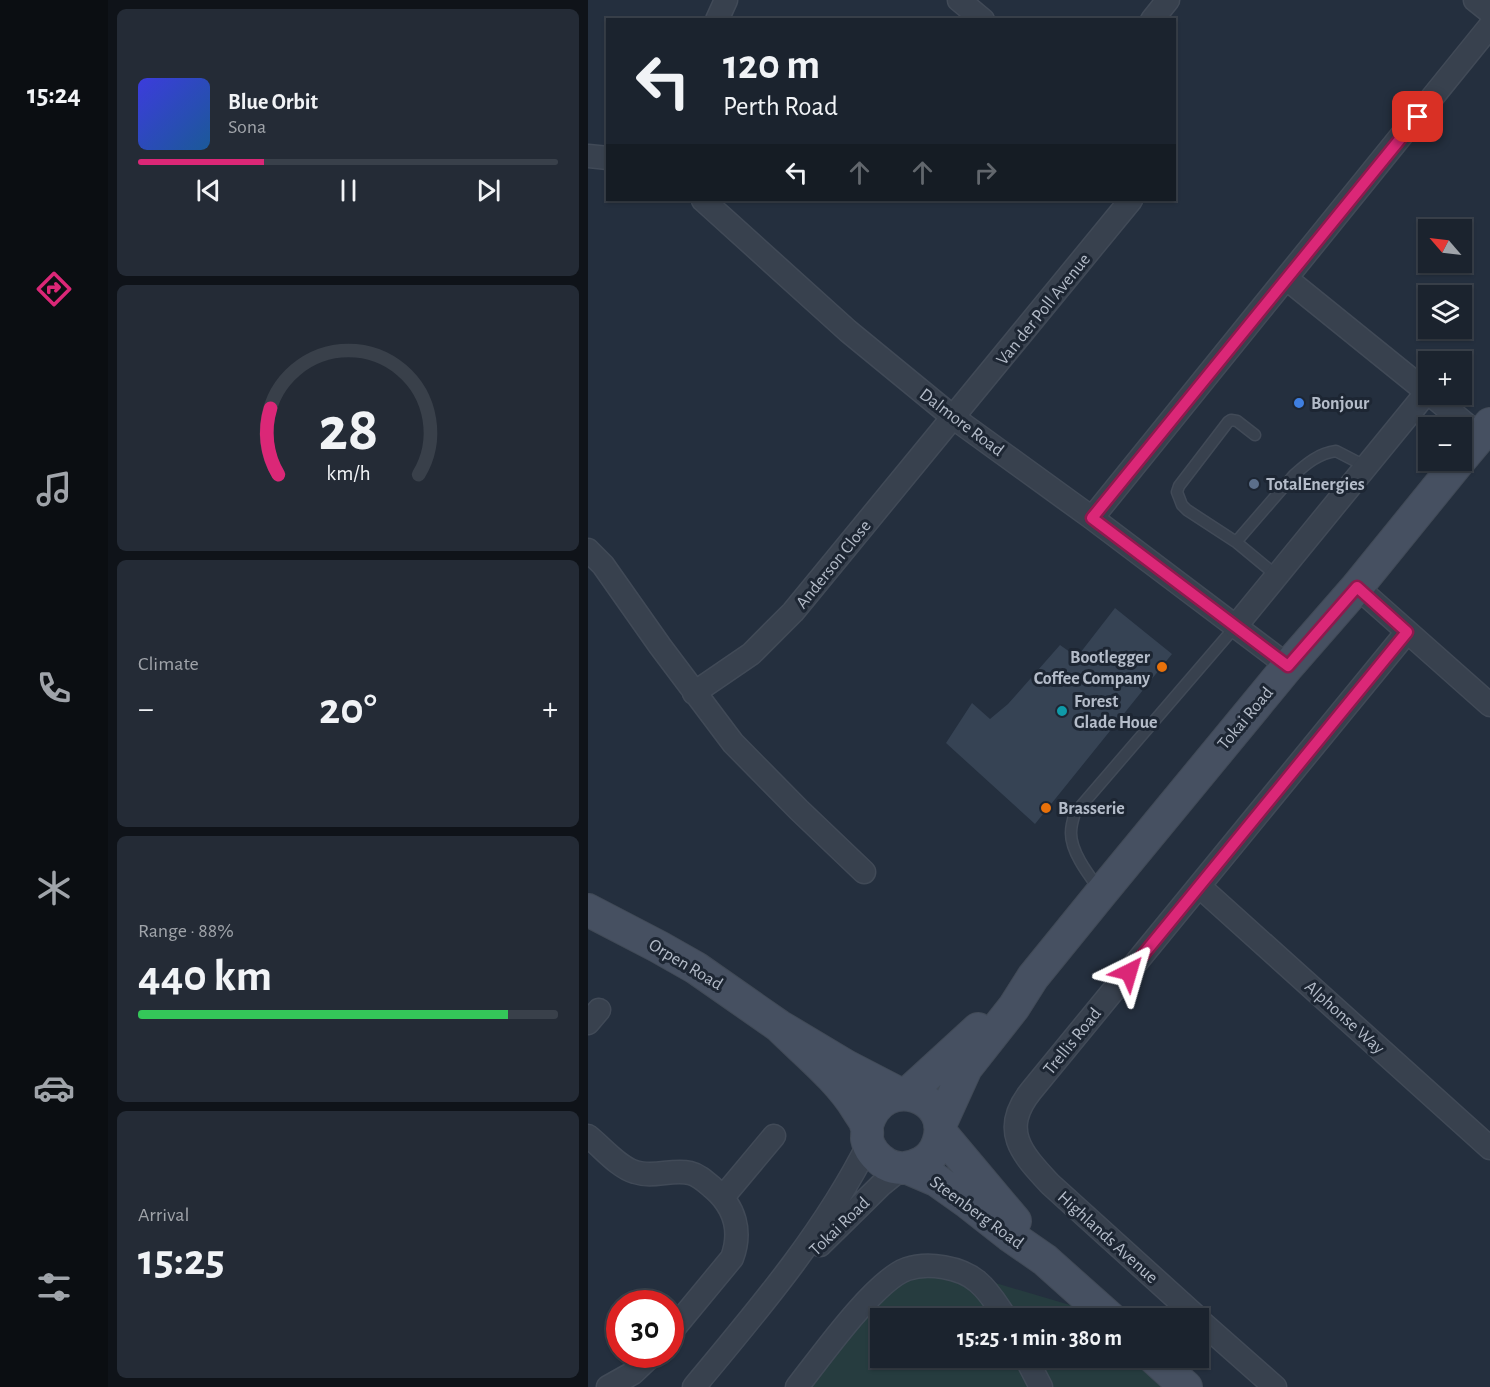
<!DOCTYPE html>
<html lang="en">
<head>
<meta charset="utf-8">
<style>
	:root { --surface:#1b232e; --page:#242b36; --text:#f1f3f6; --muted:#a0a4aa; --line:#39404a; --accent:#db2777 }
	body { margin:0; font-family:"Alegreya Sans",sans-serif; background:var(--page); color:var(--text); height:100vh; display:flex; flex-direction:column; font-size:22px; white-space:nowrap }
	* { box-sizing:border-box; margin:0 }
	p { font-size:20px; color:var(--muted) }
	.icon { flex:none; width:33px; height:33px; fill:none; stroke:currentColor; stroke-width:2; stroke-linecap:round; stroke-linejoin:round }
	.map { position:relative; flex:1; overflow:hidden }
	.side { display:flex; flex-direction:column; gap:9px; padding:9px; background:#0f1319; width:480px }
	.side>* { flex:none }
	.banner { position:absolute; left:18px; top:18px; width:570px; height:183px; border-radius:0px; box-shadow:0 2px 4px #0004,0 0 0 2px var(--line); background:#1b232e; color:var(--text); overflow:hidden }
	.needle { width:39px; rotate:298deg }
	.tools { position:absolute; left:830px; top:219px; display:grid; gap:12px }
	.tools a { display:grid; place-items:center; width:54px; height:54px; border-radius:0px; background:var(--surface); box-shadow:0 2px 4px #0004,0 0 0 2px var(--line); font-size:30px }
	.speed { position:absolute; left:18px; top:1290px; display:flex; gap:12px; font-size:30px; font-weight:700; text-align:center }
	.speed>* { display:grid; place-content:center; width:78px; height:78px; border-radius:50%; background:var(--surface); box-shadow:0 2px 4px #0004,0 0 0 2px var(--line); line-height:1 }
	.speed .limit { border:9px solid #d22; background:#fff; color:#111 }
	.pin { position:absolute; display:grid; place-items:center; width:51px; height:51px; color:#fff; margin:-26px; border-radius:12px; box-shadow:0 3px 9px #0006 }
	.me { position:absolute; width:66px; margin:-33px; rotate:40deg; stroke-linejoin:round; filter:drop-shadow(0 0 4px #0008) }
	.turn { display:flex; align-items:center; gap:21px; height:126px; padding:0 18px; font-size:27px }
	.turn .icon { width:78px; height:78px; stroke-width:2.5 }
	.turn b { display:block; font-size:42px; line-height:51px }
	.lanes { display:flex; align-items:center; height:57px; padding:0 18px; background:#0003; justify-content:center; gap:30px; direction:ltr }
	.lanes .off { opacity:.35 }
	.big { font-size:45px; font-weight:700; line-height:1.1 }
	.side .widget { flex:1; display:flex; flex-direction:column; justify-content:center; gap:9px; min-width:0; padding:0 21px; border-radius:9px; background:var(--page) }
	.side .dial { align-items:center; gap:0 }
	.dial svg { height:156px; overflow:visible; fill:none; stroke:var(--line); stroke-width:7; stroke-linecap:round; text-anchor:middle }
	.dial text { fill:var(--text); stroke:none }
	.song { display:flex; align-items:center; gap:18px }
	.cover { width:72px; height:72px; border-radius:9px; background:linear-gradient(135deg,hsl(240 70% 55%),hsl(210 70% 35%)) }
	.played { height:6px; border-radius:3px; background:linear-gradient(90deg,var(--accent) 30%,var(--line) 30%) }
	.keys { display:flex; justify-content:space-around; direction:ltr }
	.heat { display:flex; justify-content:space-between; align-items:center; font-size:33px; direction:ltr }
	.charge { height:9px; border-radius:4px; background:linear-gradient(90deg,#34c759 88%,var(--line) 0) }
	.trip { position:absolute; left:282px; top:1308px; width:339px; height:60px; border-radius:0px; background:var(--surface); box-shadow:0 2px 4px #0004,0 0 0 2px var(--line); font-weight:700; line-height:60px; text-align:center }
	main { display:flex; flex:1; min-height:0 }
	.tabs { display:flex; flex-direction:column; width:108px; justify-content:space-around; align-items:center; background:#0b0e12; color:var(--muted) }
	.tabs .icon { width:42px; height:42px }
	.tabs .on { color:var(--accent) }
	.tabs b { font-size:27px; color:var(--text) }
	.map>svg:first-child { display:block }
	.green { fill:#263c3f }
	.building { fill:#364354 }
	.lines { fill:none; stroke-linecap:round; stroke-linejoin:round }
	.service-casing { stroke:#414a57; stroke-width:13 }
	.minor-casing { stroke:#414a57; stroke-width:25 }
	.secondary-casing { stroke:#414a57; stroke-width:34 }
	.service { stroke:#38414e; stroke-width:10 }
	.minor { stroke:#38414e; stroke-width:22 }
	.secondary { stroke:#465061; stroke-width:32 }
	.route-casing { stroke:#8e194d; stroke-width:15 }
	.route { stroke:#db2777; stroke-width:10 }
	.shop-dot { fill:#3f7fe0; stroke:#1d2633; stroke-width:2 }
	.service-dot { fill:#5c6f8a; stroke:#1d2633; stroke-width:2 }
	.food-dot { fill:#e8710a; stroke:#1d2633; stroke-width:2 }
	.culture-dot { fill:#0f9aa8; stroke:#1d2633; stroke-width:2 }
	.labels { text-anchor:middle; stroke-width:6; stroke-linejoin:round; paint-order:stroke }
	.street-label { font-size:18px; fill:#b4bcc9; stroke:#1d2633 }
	.poi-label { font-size:18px; font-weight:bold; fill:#b4bcc9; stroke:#1d2633; text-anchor:start }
</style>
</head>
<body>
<main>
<nav class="tabs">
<b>15:24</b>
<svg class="icon on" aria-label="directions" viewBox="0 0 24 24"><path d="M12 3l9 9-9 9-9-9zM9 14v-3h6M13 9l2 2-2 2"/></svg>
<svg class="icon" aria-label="music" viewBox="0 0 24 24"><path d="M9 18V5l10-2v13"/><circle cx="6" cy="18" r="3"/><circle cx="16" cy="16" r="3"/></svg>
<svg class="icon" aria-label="phone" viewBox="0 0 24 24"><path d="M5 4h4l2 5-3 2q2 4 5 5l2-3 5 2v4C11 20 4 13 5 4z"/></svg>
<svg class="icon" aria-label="climate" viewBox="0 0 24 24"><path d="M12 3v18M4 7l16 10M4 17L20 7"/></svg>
<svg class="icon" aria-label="car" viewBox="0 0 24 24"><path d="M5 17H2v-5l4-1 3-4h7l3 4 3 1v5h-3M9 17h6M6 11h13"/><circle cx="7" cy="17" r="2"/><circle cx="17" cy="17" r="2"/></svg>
<svg class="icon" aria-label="filters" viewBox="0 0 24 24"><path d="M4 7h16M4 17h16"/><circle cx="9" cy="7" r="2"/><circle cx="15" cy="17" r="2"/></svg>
</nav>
<section class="side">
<div class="widget">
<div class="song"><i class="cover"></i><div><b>Blue Orbit</b><p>Sona</p></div></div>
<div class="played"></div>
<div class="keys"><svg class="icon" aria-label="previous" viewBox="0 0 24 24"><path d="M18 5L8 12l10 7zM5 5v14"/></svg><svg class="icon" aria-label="pause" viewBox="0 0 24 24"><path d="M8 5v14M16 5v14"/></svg><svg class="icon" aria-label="next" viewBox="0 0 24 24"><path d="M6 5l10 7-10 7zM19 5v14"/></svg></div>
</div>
<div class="widget dial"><svg viewBox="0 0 100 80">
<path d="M14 69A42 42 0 1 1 86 69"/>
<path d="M14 69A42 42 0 0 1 10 35" stroke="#db2777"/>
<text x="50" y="56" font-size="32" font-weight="700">28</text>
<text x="50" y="72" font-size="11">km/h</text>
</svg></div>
<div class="widget"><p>Climate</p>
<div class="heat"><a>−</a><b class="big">20°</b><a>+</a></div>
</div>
<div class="widget"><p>Range · 88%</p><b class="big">440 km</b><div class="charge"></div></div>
<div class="widget"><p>Arrival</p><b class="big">15:25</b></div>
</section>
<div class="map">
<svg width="902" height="1387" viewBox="0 0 902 1387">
	<rect width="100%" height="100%" fill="#242f3e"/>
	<path class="green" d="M357,1268L519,1316L522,1318H292V1358H564L595,1387H213L318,1269Z"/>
	<path class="building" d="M527,608L584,654L447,824L358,743L384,703L402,719L420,704L472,645L489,657Z"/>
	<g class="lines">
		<g class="service-casing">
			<path id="service" d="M667,435L649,421L643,420L640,422L591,486L589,492L594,505L599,510L648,542L689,576
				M648,542L706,475C718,464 731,453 748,451L779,467
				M511,889C500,874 483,852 483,833C483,826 485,819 487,813L647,627"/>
		</g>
		<g class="minor-casing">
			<path id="minor" d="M371,0L395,20
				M887,0L902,12
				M129,20L138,0
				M564,20L580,0
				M0,156L20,158
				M115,200L260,331L366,418L504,518L700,666
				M699,279L840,393
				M842,394L892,436
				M504,518L902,26
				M0,550L15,565L72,646L145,743L211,810L276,872
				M769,587L902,705
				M647,627L839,392
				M106,693L163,654L205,612L543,200
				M611,886L902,1148
				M0,1023L11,1010
				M0,1136C14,1147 30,1167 47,1172C65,1178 84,1169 102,1173C111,1175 118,1182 125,1188C147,1207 154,1231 144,1258L82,1333
				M135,1197L186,1136
				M232,1245L293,1185L314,1168
				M610,1318L462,1184C433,1153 412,1130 443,1091L819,632
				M610,1319L687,1387
				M438,1358L453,1387
				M20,1387L45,1373L65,1354
				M106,1387C170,1310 236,1233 281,1143
				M209,1387C231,1359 287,1280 319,1269C340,1262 373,1267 390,1282C402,1292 409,1305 418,1318"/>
		</g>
		<g class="secondary-casing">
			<path id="secondary" d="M873,459L902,424
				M0,910L71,947L108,968L191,1026L258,1066L312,1094
				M191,1026C216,1051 251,1079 269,1109C272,1114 277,1120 278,1125C280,1129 279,1134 279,1139C281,1149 289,1158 298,1164C309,1170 322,1169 333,1163C341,1159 347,1152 350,1143C367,1096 295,1071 279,1125
				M319,1094L390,1029
				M352,1125L378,1068L426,1007L445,977L514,892L700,666L769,587L872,460
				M353,1133L427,1221
				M320,1168L348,1180L379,1202L421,1235L457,1260L522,1318
				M566,1358L598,1387"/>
		</g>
		<use href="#service" class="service"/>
		<use href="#minor" class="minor"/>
		<use href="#secondary" class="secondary"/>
	</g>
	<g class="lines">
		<g class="route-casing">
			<path id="route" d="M541,972L819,632L769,587L700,666L504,518L830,117"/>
		</g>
		<use href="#route" class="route"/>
	</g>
	<circle class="shop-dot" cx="711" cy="403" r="6"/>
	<circle class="service-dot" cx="666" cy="484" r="6"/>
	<g class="food-dot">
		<circle cx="574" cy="667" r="6"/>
		<circle cx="458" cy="808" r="6"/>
	</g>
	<circle class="culture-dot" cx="474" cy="711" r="6"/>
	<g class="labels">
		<g class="street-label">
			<text transform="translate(455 309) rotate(-51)" y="6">Van der Poll Avenue</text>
			<text transform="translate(374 422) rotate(37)" y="6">Dalmore Road</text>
			<text transform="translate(245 564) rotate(-51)" y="6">Anderson Close</text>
			<text transform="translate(657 718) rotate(-50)" y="6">Tokai Road</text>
			<text transform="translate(98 964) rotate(31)" y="6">Orpen Road</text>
			<text transform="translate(757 1017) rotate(42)" y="6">Alphonse Way</text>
			<text transform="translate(484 1041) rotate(-51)" y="6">Trellis Road</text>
			<text transform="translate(389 1212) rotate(36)" y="6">Steenberg Road</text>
			<text transform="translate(251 1226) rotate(-44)" y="6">Tokai Road</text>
			<text transform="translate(520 1237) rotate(42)" y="6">Highlands Avenue</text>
		</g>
		<g class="poi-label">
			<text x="723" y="409">Bonjour</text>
			<text x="678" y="490">TotalEnergies</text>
			<text x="562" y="663" text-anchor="end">Bootlegger<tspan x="562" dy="21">Coffee Company</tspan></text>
			<text x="486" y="707">Forest<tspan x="486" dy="21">Glade Houe</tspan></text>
			<text x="470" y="814">Brasserie</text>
		</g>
	</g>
</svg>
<div class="tools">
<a><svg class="needle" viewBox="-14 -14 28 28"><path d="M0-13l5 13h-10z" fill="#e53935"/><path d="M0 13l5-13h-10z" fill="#a0a4aa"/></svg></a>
<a><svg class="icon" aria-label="layers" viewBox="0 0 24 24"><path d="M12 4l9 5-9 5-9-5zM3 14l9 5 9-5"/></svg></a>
<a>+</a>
<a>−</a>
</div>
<div class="speed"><div class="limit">30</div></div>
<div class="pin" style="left:830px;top:117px;background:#d93025"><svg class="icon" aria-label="arrive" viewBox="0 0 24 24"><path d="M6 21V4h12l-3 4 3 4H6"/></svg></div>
<svg class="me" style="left:541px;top:972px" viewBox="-20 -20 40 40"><path d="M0-17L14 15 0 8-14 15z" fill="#db2777" stroke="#fff" stroke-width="4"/></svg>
<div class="trip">15:25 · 1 min · 380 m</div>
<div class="banner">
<div class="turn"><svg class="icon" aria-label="left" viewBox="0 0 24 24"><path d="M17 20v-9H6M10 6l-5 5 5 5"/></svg><div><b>120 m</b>Perth Road</div></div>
<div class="lanes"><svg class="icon" aria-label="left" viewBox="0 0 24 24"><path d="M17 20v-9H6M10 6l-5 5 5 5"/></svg><svg class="icon off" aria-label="ahead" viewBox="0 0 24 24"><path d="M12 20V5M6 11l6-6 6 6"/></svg><svg class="icon off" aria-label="ahead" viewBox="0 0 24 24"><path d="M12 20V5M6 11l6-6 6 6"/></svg><svg class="icon off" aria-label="right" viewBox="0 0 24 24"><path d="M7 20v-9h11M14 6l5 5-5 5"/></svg></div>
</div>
</div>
</main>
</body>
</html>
